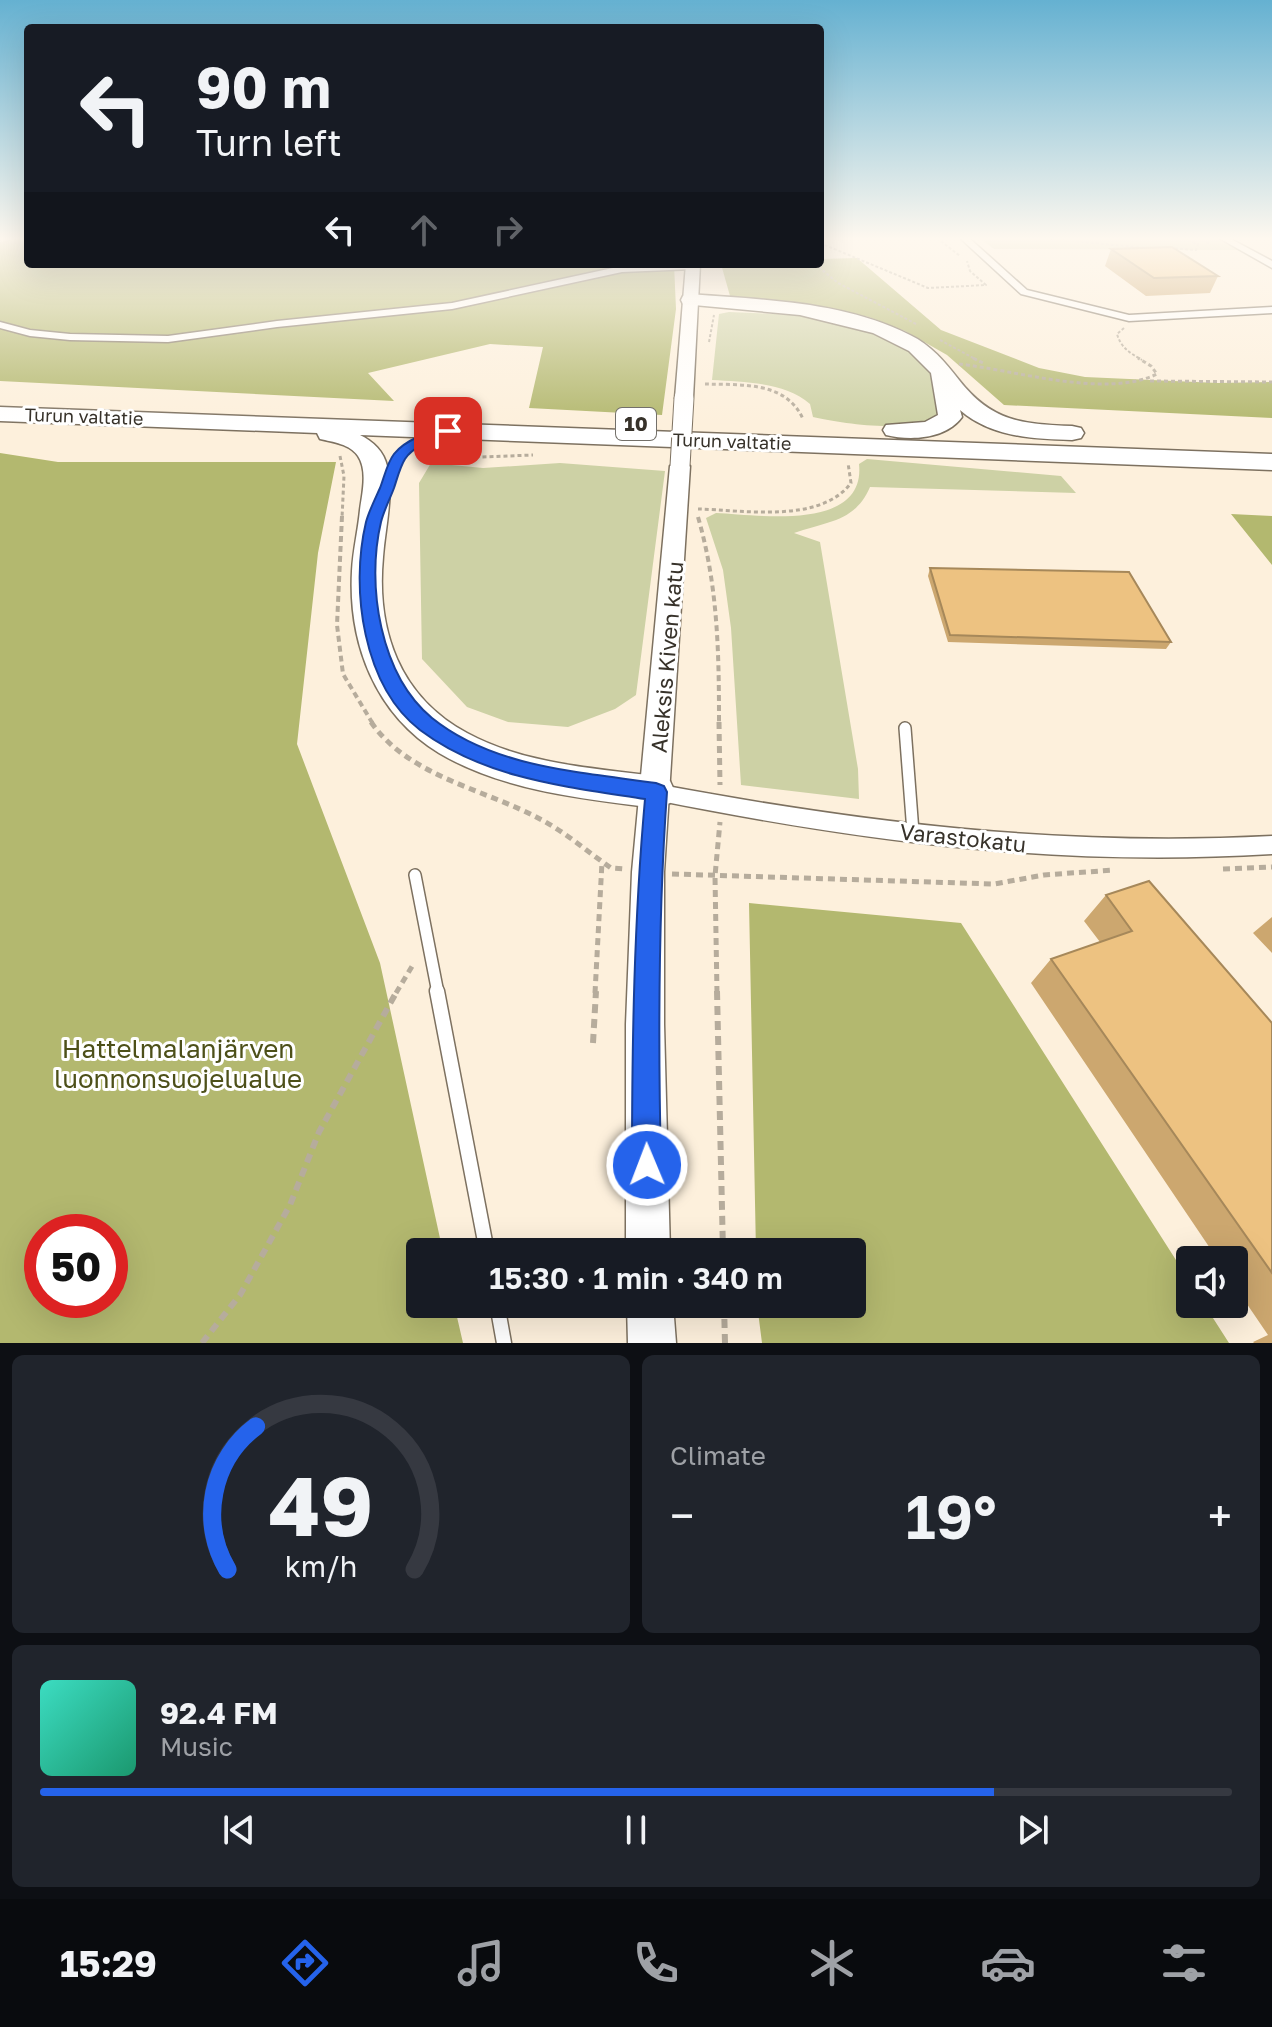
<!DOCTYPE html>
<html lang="en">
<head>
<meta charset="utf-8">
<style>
	:root { --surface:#171b24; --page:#20242c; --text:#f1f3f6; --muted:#9ea1a6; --line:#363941; --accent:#2563eb }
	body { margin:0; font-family:"Golos Text",sans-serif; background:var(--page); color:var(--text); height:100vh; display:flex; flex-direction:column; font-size:30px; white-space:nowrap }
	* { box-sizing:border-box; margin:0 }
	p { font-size:26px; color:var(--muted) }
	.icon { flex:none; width:44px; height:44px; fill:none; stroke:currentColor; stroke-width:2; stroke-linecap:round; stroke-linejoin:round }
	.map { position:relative; height:1343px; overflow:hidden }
	.panel { display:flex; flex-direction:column; gap:12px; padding:12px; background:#0d0f14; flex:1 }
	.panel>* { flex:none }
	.guide { position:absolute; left:24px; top:24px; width:800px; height:244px; border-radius:8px; box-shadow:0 8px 32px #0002; background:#171b24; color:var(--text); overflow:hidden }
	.controls { position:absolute; left:1176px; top:1246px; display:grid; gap:16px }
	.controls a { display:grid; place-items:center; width:72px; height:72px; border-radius:8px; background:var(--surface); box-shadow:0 8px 32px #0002; font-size:40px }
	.speed { position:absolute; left:24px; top:1214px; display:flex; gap:16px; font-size:40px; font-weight:700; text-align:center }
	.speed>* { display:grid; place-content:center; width:104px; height:104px; border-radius:50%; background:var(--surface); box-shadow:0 8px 32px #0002; line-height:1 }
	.speed .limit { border:12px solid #d22; background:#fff; color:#111 }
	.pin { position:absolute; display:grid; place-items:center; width:68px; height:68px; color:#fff; margin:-34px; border-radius:16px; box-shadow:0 4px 12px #0006 }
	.me { position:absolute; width:88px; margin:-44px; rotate:359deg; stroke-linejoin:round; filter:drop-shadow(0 0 6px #0008) }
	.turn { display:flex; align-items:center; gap:28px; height:168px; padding:0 40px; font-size:36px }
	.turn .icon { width:104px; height:104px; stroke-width:2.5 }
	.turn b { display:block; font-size:56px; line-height:68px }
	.lanes { display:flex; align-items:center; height:76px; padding:0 40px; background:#0003; justify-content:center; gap:40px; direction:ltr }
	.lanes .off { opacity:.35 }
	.big { font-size:60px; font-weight:600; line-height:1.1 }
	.panel .widget { flex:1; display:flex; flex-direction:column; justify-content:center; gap:12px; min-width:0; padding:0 28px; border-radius:12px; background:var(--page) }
	.panel .dial { align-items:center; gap:0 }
	.dial svg { height:208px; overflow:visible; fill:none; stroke:var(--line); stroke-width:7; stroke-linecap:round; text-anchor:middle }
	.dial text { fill:var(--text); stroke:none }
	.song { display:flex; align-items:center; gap:24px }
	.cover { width:96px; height:96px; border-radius:12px; background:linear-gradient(135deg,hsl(170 70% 55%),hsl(160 70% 35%)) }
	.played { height:8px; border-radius:4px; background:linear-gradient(90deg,var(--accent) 80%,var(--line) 80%) }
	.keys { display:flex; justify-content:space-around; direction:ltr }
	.heat { display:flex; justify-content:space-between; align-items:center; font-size:44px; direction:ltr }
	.panel .tiles { flex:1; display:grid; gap:12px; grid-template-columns:1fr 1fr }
	.widget:last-child { grid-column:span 2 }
	.trip { position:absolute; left:406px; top:1238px; width:460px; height:80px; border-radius:8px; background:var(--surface); box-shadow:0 8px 32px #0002; font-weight:600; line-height:80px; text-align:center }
	.dock { display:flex; height:128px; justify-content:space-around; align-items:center; background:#090b0e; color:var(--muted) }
	.dock .icon { width:56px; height:56px }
	.dock .on { color:var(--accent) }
	.dock b { font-size:36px; color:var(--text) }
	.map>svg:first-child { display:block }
	.green { fill:#cdd1a5 }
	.forest { fill:#b3b86f; fill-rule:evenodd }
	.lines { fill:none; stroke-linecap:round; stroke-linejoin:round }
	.lane-far1-casing { stroke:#7d7160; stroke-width:14 }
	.lane-casing { stroke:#7d7160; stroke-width:17 }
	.street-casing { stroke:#7d7160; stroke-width:3 }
	.secondary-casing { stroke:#7d7160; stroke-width:3 }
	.highway-casing { stroke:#7d7160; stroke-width:3 }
	.path-far4 { stroke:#b6ac9c; stroke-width:2; stroke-dasharray:3 2; stroke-linecap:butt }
	.path-far3 { stroke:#b6ac9c; stroke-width:3; stroke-dasharray:4 3; stroke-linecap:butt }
	.path-far2 { stroke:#b6ac9c; stroke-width:4; stroke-dasharray:6 4; stroke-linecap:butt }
	.path-far1 { stroke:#b6ac9c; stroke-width:5; stroke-dasharray:7 5; stroke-linecap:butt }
	.path { stroke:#b6ac9c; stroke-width:6; stroke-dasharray:9 6; stroke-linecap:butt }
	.lane-far1 { stroke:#fff; stroke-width:11 }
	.lane { stroke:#fff; stroke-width:14 }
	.street { fill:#fff; fill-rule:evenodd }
	.secondary { fill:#fff; fill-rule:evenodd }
	.highway { fill:#fff; fill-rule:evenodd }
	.secondary-bridge-casing { stroke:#7d7160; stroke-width:21; stroke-linecap:butt }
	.secondary-bridge { stroke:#fff; stroke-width:19 }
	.wall { fill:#cca76f }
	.building { fill:#edc281; stroke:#a6885a; stroke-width:2 }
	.route { fill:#2563eb; stroke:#184099; stroke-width:2 }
	.labels { text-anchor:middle; stroke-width:6; stroke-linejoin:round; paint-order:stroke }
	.far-street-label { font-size:18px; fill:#37322a; stroke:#fff }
	.shield { fill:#fff; stroke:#73706a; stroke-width:2 }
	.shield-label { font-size:20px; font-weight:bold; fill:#37322a }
	.street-label { font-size:22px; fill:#37322a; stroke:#fff }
	.near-park-label { font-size:26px; fill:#4d5019; stroke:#fff }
</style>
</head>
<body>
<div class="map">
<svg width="1272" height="1343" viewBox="0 0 1272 1343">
	<rect width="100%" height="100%" fill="#fdf0dc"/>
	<path class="green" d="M979,238H1216L1239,250L994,249Z
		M729,312L798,315L875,334L906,349L929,370L941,413C916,435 844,424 813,417L810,404C785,382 744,382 712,380L719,314Z
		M867,459L1061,476L1076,493L870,487C855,522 828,521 794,533L820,542L858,769L859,799L741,785L731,628L723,570L706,518L716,513C758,515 866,532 859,464Z
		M431,463L483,468L560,463L665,471L636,695L615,709L568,727L508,722L467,707L422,659L419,483Z"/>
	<path class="forest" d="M19,238H28V264H674L676,309L662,415L529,408L543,347L490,344L368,373L394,401L0,381V242Z
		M857,258L941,330L1039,368L1085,377L1218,383L1272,382V418L1004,405L947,355L905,331L869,317L816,306L730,296L721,264H820V259Z
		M0,453L58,462H336L318,553L297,744L380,963L443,1252H420V1304H454L463,1343H0ZM42,1232H110V1300H42Z
		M1231,514L1272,516V565Z
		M749,903L961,923L1190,1282V1304H1204L1229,1343H762L757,1304H852V1252H756Z"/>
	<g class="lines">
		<g class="lane-far1-casing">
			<path id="lane-far1" d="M905,728L913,832
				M415,875L438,993"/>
		</g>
		<g class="lane-casing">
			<path id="lane" d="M437,991L487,1252
				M497,1304L504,1343"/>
		</g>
		<g class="street-casing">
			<path id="street" d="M960,238H969L1027,290L1129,315L1272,307V313L1129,321L1021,294Z
				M1219,238H1229L1272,261V268Z
				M675,264L698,266L693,269L622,272L452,309L277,327L168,342L70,340L30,336L0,328V322L30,330L70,334L168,336L277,321L452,303L622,266Z
				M656,784C864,823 1059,847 1272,836V854C1057,867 866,842 656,800L649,798L646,792L649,786Z"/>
		</g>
		<g class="secondary-casing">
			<path id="secondary" d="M686,264H700L693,398L684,403L675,398Z
				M680,460L690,466L664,872V1024L670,1252H626V1024L632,872L670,466Z
				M627,1304H673L676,1343H628Z"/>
		</g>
		<g class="highway-casing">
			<path id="highway" d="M690,294C764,300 843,301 910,335C931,345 945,362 959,380C992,422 1022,424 1072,426L1081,428L1084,433L1081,438L1072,440C1033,439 991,437 960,410L962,417C946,439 911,441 886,435L883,430L886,425L925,422L938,415L931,373L909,351L873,333L800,315L683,304L681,300L683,296Z
				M0,407L1272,454V470L360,435C373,441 384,452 387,466C394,495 385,528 383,557C376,631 400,697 467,733C524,764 592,768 656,776L670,781L675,792L670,803L656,808C584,799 503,791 439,753C375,714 348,643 352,571C353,550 358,531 360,510C362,494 368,471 358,456C350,444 333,442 320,439L317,433L0,421Z"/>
		</g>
		<path class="path-far4" d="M937,238L960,256
			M1041,238L1146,248
			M1197,238L1209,243
			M820,243L928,288L986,285L970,271L967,261
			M1170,248L1196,250L1198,244L1182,238
			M815,264L838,283L916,324
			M1124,328L1117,334C1121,348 1130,353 1142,360
			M940,340L977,360
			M709,342L714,315"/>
		<path class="path-far3" d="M973,358L985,364
			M959,364C1014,370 1106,399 1157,374L1151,366L1138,358
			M1150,381L1272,382
			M705,384C741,385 786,381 803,419
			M434,450L482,457L533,455
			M340,456L344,476L342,518
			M698,509C744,510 820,524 851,483L848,463"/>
		<path class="path-far2" d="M342,516L337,625L343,674L373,724
			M698,517C718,586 719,653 719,724"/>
		<path class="path-far1" d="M371,722C409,777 485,789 540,819C565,832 588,852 611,868L624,869
			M719,722L720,785
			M1223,869L1272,867
			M672,874L994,884L1044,875L1114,870
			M396,993L414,963
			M595,993L602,862
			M717,993L715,876L720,822"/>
		<path class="path" d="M717,991L723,1252
			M593,1043L596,991
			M724,1304L725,1343
			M202,1343L240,1295L290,1205L319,1132L397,991"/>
		<use href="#lane-far1" class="lane-far1"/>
		<use href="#lane" class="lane"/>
		<use href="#street" class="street"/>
		<use href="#secondary" class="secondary"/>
		<use href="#highway" class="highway"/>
		<g class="secondary-bridge-casing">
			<path id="secondary-bridge" d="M680,466L684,398"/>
		</g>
		<use href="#secondary-bridge" class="secondary-bridge"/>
	</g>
	<path class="wall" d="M1111,249L1218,276L1210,293L1146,296L1105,266Z
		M930,568L1171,642L1166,649L948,642L928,576Z
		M1106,895L1272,1023V1343H1254L1253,1342L1268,1335L1234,1285V1260H1218L1031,983L1051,959L1100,942L1084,921Z
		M1272,917V953L1253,933Z"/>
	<path class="building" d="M1172,247L1218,276L1154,278L1111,249Z
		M930,568L1129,572L1171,642L950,635Z
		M1149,881L1272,1023V1273L1051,959L1132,931L1106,895Z"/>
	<linearGradient id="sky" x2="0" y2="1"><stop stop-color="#65b1d1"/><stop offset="0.56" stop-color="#fef8ef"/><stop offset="1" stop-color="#fef8ef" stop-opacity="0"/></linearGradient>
	<rect width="1272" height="426" fill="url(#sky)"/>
	<path class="route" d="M448,427L452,428V434C436,440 415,444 405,459C400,467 397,479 394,488C390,499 384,510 381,522C366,585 380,675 432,718C494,768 581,772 656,783L664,786L667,792C658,917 658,1040 661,1165L657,1175L647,1179L637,1175L632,1165C632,1042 634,921 645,799C568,787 485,779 420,730C363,686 350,589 366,522C369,511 375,499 380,488C384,478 387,463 394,454C406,439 429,432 448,427Z"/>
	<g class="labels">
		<g class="far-street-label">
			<text transform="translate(84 417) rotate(2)" y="6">Turun valtatie</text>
			<text transform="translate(732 442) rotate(2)" y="6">Turun valtatie</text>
		</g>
		<rect class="shield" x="616" y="408" width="40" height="32" rx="6"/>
		<g class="shield-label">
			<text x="636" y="431">10</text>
		</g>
		<g class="street-label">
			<text transform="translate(667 657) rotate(-85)" y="8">Aleksis Kiven katu</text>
			<text transform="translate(963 838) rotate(6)" y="8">Varastokatu</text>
		</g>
		<g class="near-park-label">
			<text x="178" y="1058">Hattelmalanjärven<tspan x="178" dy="30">luonnonsuojelualue</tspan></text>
		</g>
	</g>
</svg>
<div class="controls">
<a><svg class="icon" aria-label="sound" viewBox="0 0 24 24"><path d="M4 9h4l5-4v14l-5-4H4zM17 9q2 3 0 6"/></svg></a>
</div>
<div class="speed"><div class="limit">50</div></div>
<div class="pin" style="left:448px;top:431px;background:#d93025"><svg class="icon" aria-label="arrive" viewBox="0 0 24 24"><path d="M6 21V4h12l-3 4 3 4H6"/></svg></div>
<svg class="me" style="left:647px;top:1165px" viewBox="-20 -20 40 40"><circle r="17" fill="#2563eb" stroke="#fff" stroke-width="3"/><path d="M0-11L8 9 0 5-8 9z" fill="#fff"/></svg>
<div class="trip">15:30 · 1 min · 340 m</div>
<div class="guide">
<div class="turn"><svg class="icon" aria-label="left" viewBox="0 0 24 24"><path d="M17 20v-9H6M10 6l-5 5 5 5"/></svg><div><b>90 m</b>Turn left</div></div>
<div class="lanes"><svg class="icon" aria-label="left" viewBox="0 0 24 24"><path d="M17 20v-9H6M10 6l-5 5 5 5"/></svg><svg class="icon off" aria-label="ahead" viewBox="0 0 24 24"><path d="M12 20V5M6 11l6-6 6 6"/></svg><svg class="icon off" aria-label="right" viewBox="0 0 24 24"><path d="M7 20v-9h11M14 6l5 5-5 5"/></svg></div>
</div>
</div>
<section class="panel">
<div class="tiles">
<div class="widget dial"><svg viewBox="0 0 100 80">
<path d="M14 69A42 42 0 1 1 86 69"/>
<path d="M14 69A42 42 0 0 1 25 14" stroke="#2563eb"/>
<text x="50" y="56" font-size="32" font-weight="700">49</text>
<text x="50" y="72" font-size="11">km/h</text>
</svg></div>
<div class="widget"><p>Climate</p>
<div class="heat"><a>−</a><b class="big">19°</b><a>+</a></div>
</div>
<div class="widget">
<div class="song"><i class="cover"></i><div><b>92.4 FM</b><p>Music</p></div></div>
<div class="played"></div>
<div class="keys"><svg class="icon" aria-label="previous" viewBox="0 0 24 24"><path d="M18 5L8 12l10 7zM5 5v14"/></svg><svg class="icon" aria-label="pause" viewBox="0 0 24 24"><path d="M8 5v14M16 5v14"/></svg><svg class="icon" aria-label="next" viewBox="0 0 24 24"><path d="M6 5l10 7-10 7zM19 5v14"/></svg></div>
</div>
</div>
</section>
<nav class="dock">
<b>15:29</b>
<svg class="icon on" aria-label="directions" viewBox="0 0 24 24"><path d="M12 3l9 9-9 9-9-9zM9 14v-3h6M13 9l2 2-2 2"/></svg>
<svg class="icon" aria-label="music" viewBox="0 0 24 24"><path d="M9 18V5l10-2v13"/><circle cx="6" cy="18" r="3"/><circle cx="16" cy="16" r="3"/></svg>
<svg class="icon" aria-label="phone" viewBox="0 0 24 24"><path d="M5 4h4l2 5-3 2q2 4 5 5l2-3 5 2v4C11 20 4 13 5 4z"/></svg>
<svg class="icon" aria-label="climate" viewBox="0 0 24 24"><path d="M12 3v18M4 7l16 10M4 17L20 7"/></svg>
<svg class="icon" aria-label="car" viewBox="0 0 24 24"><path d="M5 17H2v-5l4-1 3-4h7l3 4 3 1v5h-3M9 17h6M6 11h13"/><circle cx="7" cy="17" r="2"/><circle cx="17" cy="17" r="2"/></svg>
<svg class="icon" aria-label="filters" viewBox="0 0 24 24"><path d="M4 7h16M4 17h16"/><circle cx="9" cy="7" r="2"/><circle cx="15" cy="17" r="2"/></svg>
</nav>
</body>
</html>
